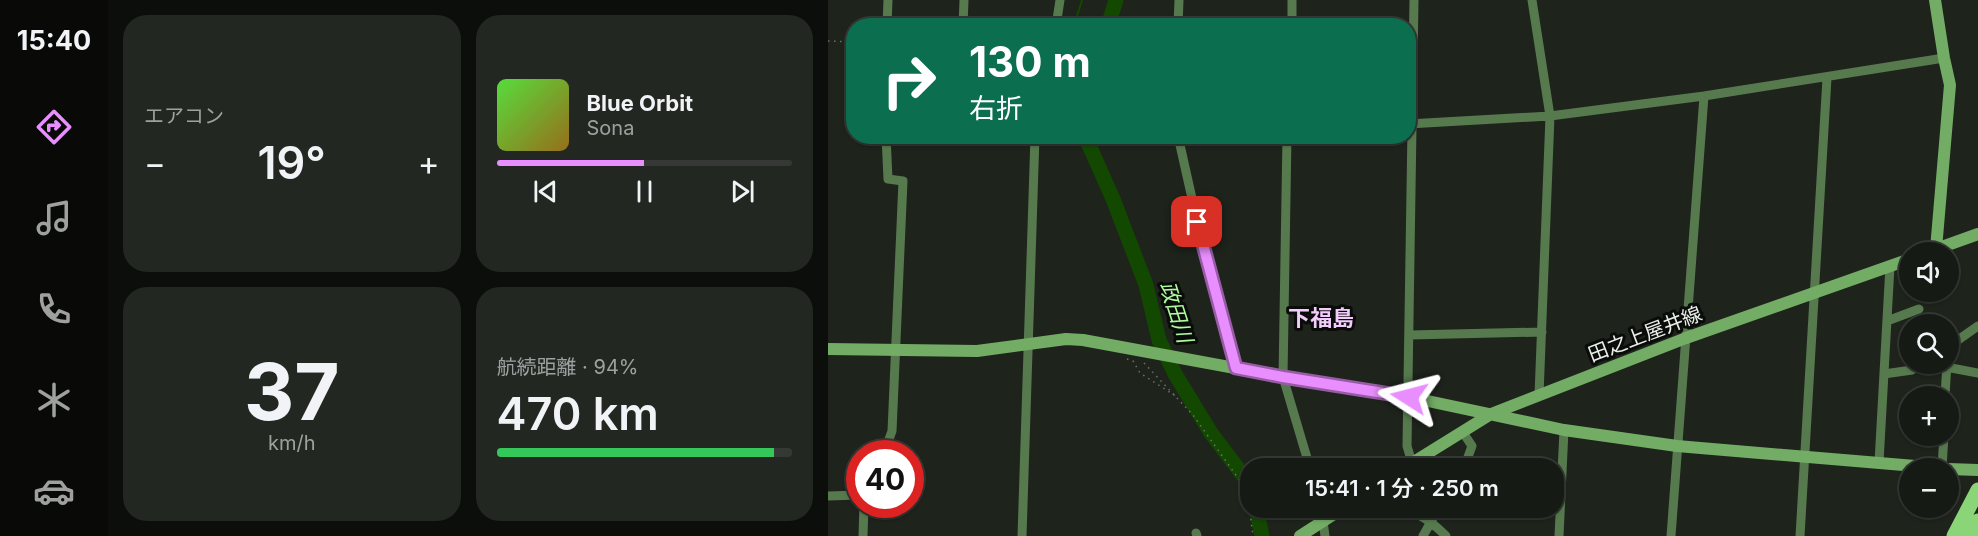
<!DOCTYPE html>
<html lang="ja">
<head>
<meta charset="utf-8">
<style>
	:root { --surface:#161a15; --page:#232722; --text:#f1f3f6; --muted:#9ea1a0; --line:#353834; --accent:#e98efe }
	body { margin:0; font-family:Inter,"Noto Sans JP",sans-serif; background:var(--page); color:var(--text); height:100vh; display:flex; flex-direction:column; font-size:22px; white-space:nowrap }
	* { box-sizing:border-box; margin:0 }
	p { font-size:20px; color:var(--muted) }
	.icon { flex:none; width:33px; height:33px; fill:none; stroke:currentColor; stroke-width:2; stroke-linecap:round; stroke-linejoin:round }
	.map { position:relative; flex:1; overflow:hidden }
	.side { display:flex; flex-direction:column; gap:15px; padding:15px; background:#0c0e0c; width:720px }
	.side>* { flex:none }
	.guide { position:absolute; left:18px; top:18px; width:570px; height:126px; border-radius:24px; box-shadow:0 2px 4px #0004,0 0 0 2px var(--line); background:#0b6e4f; color:#fff; overflow:hidden }
	.fabs { position:absolute; left:1071px; top:242px; display:grid; gap:12px }
	.fabs a { display:grid; place-items:center; width:60px; height:60px; border-radius:50%; background:var(--surface); box-shadow:0 2px 4px #0004,0 0 0 2px var(--line); font-size:30px }
	.speed { position:absolute; left:18px; top:440px; display:flex; gap:12px; font-size:30px; font-weight:700; text-align:center }
	.speed>* { display:grid; place-content:center; width:78px; height:78px; border-radius:50%; background:var(--surface); box-shadow:0 2px 4px #0004,0 0 0 2px var(--line); line-height:1 }
	.speed .limit { border:9px solid #d22; background:#fff; color:#111 }
	.pin { position:absolute; display:grid; place-items:center; width:51px; height:51px; color:#fff; margin:-26px; border-radius:12px; box-shadow:0 3px 9px #0006 }
	.me { position:absolute; width:66px; margin:-33px; rotate:279deg; stroke-linejoin:round; filter:drop-shadow(0 0 4px #0008) }
	.turn { display:flex; align-items:center; gap:21px; height:126px; padding:0 24px; font-size:27px }
	.turn .icon { width:78px; height:78px; stroke-width:2.5 }
	.turn b { display:block; font-size:42px; line-height:51px }
	.big { font-size:45px; font-weight:600; line-height:1.1 }
	.side .tile { flex:1; display:flex; flex-direction:column; justify-content:center; gap:9px; min-width:0; padding:0 21px; border-radius:24px; background:var(--page) }
	.side .dial { align-items:center; gap:0 }
	.dial b { font-size:78px; line-height:1 }
	.song { display:flex; align-items:center; gap:18px }
	.cover { width:72px; height:72px; border-radius:9px; background:linear-gradient(135deg,hsl(110 70% 55%),hsl(40 70% 35%)) }
	.played { height:6px; border-radius:3px; background:linear-gradient(90deg,var(--accent) 50%,var(--line) 50%) }
	.keys { display:flex; justify-content:space-around; direction:ltr }
	.heat { display:flex; justify-content:space-between; align-items:center; font-size:33px; direction:ltr }
	.charge { height:9px; border-radius:4px; background:linear-gradient(90deg,#34c759 94%,var(--line) 0) }
	.side .tiles { flex:1; display:grid; gap:15px; grid-template-columns:repeat(2,1fr) }
	.trip { position:absolute; left:412px; top:458px; width:324px; height:60px; border-radius:24px; background:var(--surface); box-shadow:0 2px 4px #0004,0 0 0 2px var(--line); font-weight:600; line-height:60px; text-align:center }
	main { display:flex; flex:1; min-height:0 }
	.menu { display:flex; flex-direction:column; width:108px; justify-content:space-around; align-items:center; background:#090a08; color:var(--muted) }
	.menu .icon { width:42px; height:42px }
	.menu .selected { color:var(--accent) }
	.menu b { font-size:27px; color:var(--text) }
	.map>svg:first-child { display:block }
	.lines { fill:none; stroke-linecap:round; stroke-linejoin:round }
	.stream { stroke:#124800; stroke-width:2 }
	.river { stroke:#124800; stroke-width:15 }
	.path { stroke:#6c716b; stroke-width:1.5; stroke-dasharray:1.5 4.5; stroke-linecap:butt }
	.street { stroke:#567a4e; stroke-width:9 }
	.secondary { stroke:#73ad65; stroke-width:12 }
	.primary { stroke:#89d577; stroke-width:15 }
	.route-casing { stroke:#975ca5; stroke-width:15 }
	.route { stroke:#e98efe; stroke-width:10 }
	.labels { text-anchor:middle; stroke-width:6; stroke-linejoin:round; paint-order:stroke }
	.street-label { font-size:20px; fill:#eaeee9; stroke:#090c09 }
	.water-label { font-size:21px; font-style:italic; fill:#affa9d; stroke:#090c09 }
	.quarter-label { font-size:22px; font-weight:bold; fill:#f3cbfd; stroke:#090c09 }
</style>
</head>
<body>
<main>
<nav class="menu">
<b>15:40</b>
<svg class="icon selected" aria-label="directions" viewBox="0 0 24 24"><path d="M12 3l9 9-9 9-9-9zM9 14v-3h6M13 9l2 2-2 2"/></svg>
<svg class="icon" aria-label="music" viewBox="0 0 24 24"><path d="M9 18V5l10-2v13"/><circle cx="6" cy="18" r="3"/><circle cx="16" cy="16" r="3"/></svg>
<svg class="icon" aria-label="phone" viewBox="0 0 24 24"><path d="M5 4h4l2 5-3 2q2 4 5 5l2-3 5 2v4C11 20 4 13 5 4z"/></svg>
<svg class="icon" aria-label="climate" viewBox="0 0 24 24"><path d="M12 3v18M4 7l16 10M4 17L20 7"/></svg>
<svg class="icon" aria-label="car" viewBox="0 0 24 24"><path d="M5 17H2v-5l4-1 3-4h7l3 4 3 1v5h-3M9 17h6M6 11h13"/><circle cx="7" cy="17" r="2"/><circle cx="17" cy="17" r="2"/></svg>
</nav>
<section class="side">
<div class="tiles">
<div class="tile"><p>エアコン</p>
<div class="heat"><a>−</a><b class="big">19°</b><a>+</a></div>
</div>
<div class="tile">
<div class="song"><i class="cover"></i><div><b>Blue Orbit</b><p>Sona</p></div></div>
<div class="played"></div>
<div class="keys"><svg class="icon" aria-label="previous" viewBox="0 0 24 24"><path d="M18 5L8 12l10 7zM5 5v14"/></svg><svg class="icon" aria-label="pause" viewBox="0 0 24 24"><path d="M8 5v14M16 5v14"/></svg><svg class="icon" aria-label="next" viewBox="0 0 24 24"><path d="M6 5l10 7-10 7zM19 5v14"/></svg></div>
</div>
<div class="tile dial"><b>37</b><p>km/h</p></div>
<div class="tile"><p>航続距離 · 94%</p><b class="big">470 km</b><div class="charge"></div></div>
</div>
</section>
<div class="map">
<svg width="1150" height="536" viewBox="0 0 1150 536">
	<rect width="100%" height="100%" fill="#1e231c"/>
	<g class="lines">
		<path class="stream" d="M246,26L254,0"/>
		<path class="river" d="M280,26L288,0
			M257,136L285,199L318,285L331,340L347,374L383,433L420,482L423,489
			M428,507L434,536"/>
		<path class="path" d="M0,41L26,42
			M299,359L305,361L312,373L349,397
			M316,363L365,415L410,478L421,505L425,536"/>
		<path class="street" d="M704,0L722,116L711,395
			M59,26L60,0
			M135,26L136,0
			M228,26L232,0
			M350,26L351,0
			M464,26V0
			M580,124L722,116L876,96L1116,58
			M350,136L374,243L408,368
			M459,136L455,377L482,468
			M1059,321L1091,309
			M582,335L714,332
			M1120,347L1150,326
			M1118,367L1150,373
			M1056,374L1084,370L1095,363
			M1117,396L1119,363
			M634,431L644,446L636,468
			M56,453L64,431L75,181L60,179L58,136
			M1051,462L1062,266
			M584,463L579,446L586,0
			M1114,468L1116,435
			M0,496L32,495
			M579,507L582,512C596,515 608,526 618,536
			M495,521L497,536
			M368,533L369,536
			M35,536L36,504
			M194,536L207,136
			M595,536L609,511L622,507
			M731,536L736,430
			M843,536L876,96
			M972,536L999,78"/>
		<path class="secondary" d="M1107,0L1116,58L1122,85L1108,249
			M1100,252L1150,234
			M0,349L149,351L238,339L255,340L455,377L581,397L736,430L849,446L1111,468
			M576,468L663,414L858,338L1082,259
			M1120,469L1150,470
			M472,536L517,507"/>
		<path class="primary" d="M1126,536L1150,490
			M1142,536L1150,521"/>
	</g>
	<g class="lines">
		<g class="route-casing">
			<path id="route" d="M369,222L408,368L455,377L581,397"/>
		</g>
		<use href="#route" class="route"/>
	</g>
	<g class="labels">
		<g class="street-label">
			<text transform="translate(817 334) rotate(-21)" y="7">田之上屋井線</text>
		</g>
		<g class="water-label">
			<text transform="translate(348 312) rotate(72)" y="7">政田川</text>
		</g>
		<g class="quarter-label">
			<text x="493" y="326">下福島</text>
		</g>
	</g>
</svg>
<div class="fabs">
<a><svg class="icon" aria-label="sound" viewBox="0 0 24 24"><path d="M4 9h4l5-4v14l-5-4H4zM17 9q2 3 0 6"/></svg></a>
<a><svg class="icon" aria-label="search" viewBox="0 0 24 24"><circle cx="10" cy="10" r="6"/><path d="M15 15l6 6"/></svg></a>
<a>+</a>
<a>−</a>
</div>
<div class="speed"><div class="limit">40</div></div>
<div class="pin" style="left:369px;top:222px;background:#d93025"><svg class="icon" aria-label="arrive" viewBox="0 0 24 24"><path d="M6 21V4h12l-3 4 3 4H6"/></svg></div>
<svg class="me" style="left:581px;top:397px" viewBox="-20 -20 40 40"><path d="M0-17L14 15 0 8-14 15z" fill="#e98efe" stroke="#fff" stroke-width="4"/></svg>
<div class="trip">15:41 · 1 分 · 250 m</div>
<div class="guide">
<div class="turn"><svg class="icon" aria-label="right" viewBox="0 0 24 24"><path d="M7 20v-9h11M14 6l5 5-5 5"/></svg><div><b>130 m</b>右折</div></div>
</div>
</div>
</main>
</body>
</html>
